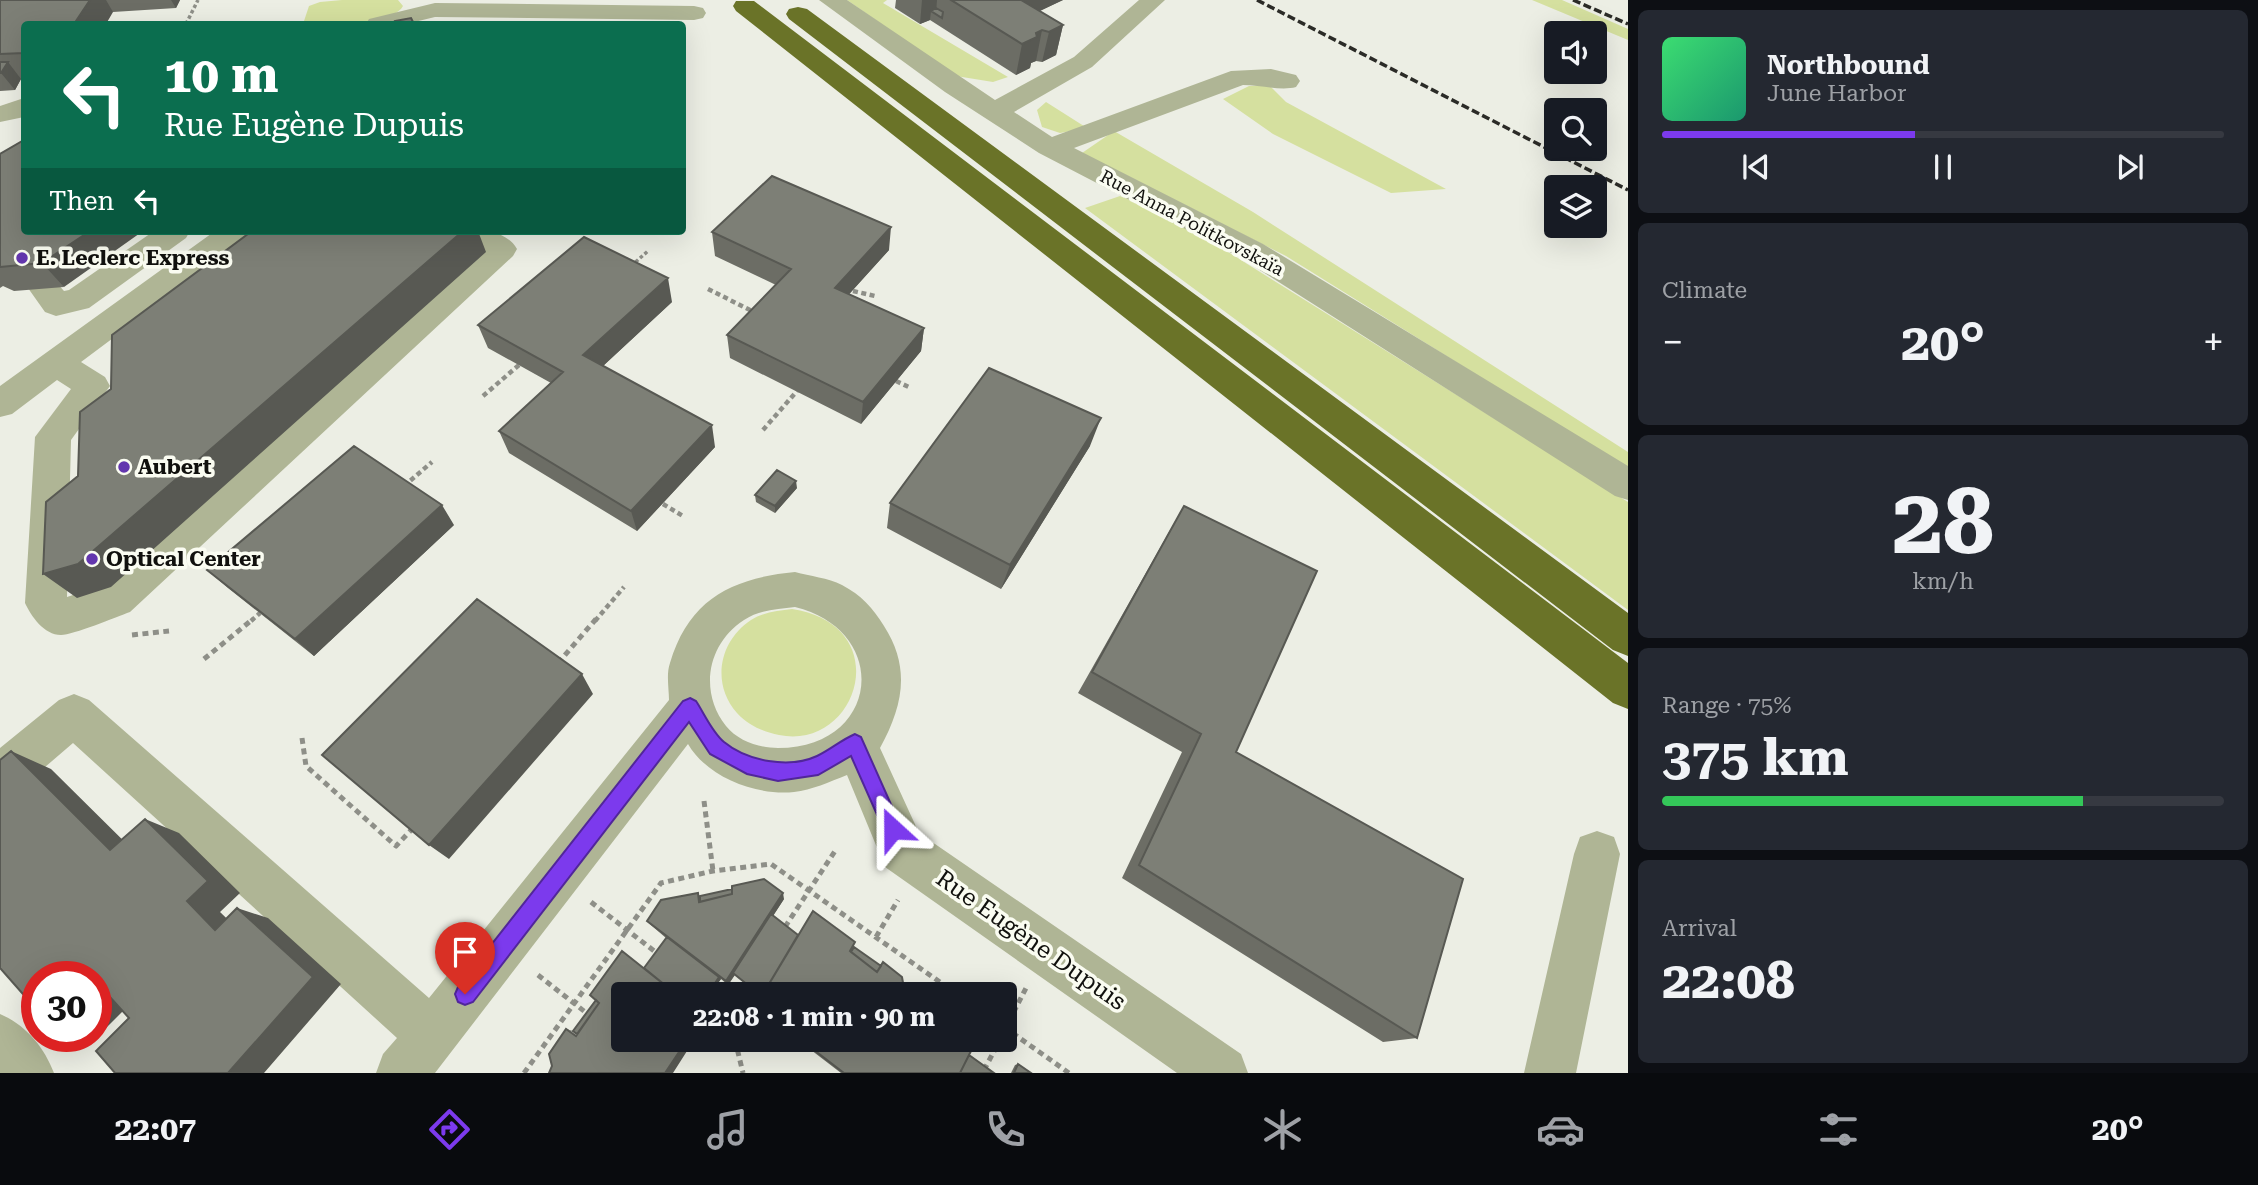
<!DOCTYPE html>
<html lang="en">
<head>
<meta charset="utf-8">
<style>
	:root { --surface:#171b24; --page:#242831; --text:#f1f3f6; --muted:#9ea1a6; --line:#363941; --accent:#7c3aed }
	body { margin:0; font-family:"Roboto Serif",serif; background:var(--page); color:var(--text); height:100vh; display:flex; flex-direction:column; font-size:26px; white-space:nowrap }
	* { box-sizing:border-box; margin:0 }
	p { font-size:23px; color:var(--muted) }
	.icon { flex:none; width:38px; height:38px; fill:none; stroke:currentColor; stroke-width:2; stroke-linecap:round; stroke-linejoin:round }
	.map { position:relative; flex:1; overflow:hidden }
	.panel { display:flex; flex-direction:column; gap:10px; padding:10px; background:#0d0f14; width:630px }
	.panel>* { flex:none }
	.hud { position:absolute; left:21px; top:21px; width:665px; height:214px; border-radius:7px; box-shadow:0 7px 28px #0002; background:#0b6e4f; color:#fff; overflow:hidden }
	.fabs { position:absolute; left:1544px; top:21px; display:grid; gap:14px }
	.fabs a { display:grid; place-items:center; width:63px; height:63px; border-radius:7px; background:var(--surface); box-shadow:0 7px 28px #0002; font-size:35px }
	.speed { position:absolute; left:21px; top:961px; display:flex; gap:14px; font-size:35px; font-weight:700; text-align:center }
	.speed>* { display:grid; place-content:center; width:91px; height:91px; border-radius:50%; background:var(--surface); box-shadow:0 7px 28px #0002; line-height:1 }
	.speed .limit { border:10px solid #d22; background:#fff; color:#111 }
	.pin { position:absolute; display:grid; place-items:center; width:60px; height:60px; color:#fff; margin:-72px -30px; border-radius:50% 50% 50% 0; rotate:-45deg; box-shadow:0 0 7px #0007 }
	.pin .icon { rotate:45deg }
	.me { position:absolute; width:77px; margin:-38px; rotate:336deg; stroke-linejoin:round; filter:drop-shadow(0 0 5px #0008) }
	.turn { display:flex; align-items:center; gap:24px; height:147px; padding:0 28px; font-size:32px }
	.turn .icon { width:91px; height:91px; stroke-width:2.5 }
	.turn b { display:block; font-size:49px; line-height:60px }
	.then { display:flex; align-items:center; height:66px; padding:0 28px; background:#0003; gap:14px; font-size:26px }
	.big { font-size:52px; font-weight:700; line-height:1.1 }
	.panel .card { flex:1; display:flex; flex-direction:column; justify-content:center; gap:10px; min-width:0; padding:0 24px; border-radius:10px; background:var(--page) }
	.panel .dial { align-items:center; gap:0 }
	.dial b { font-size:91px; line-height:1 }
	.song { display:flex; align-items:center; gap:21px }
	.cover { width:84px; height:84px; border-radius:10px; background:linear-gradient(135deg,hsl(140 70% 55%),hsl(160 70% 35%)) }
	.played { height:7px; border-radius:4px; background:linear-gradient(90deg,var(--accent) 45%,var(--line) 45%) }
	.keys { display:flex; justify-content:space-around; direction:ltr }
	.heat { display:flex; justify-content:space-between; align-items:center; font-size:38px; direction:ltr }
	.charge { height:10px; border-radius:5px; background:linear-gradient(90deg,#34c759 75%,var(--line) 0) }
	.trip { position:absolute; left:611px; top:982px; width:406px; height:70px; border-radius:7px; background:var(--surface); box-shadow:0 7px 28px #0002; font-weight:700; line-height:70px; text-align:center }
	.menu { display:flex; height:112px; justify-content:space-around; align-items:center; background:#090b0e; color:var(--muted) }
	.menu .icon { width:49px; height:49px }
	.menu .current { color:var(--accent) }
	.menu b { font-size:32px; color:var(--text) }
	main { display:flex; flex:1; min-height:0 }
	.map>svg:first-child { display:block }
	.green { fill:#d5e09f }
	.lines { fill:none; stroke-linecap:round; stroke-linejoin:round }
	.path-far2 { stroke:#8e8f88; stroke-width:3.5; stroke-dasharray:3.5 2.5; stroke-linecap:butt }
	.path-far1 { stroke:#8e8f88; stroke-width:4.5; stroke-dasharray:5 3.5; stroke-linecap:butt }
	.path { stroke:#8e8f88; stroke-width:5; stroke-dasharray:6 4.5; stroke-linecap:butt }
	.minor { fill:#afb595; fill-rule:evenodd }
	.highway { fill:#6a7328; fill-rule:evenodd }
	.rail { stroke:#2b2b27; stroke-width:3.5; stroke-dasharray:8 3.5; stroke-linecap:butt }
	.wall { fill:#6c6d65 }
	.shaded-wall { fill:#585953 }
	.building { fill:#7d7f76; stroke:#585953; stroke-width:2 }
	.route { fill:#7c3aed; stroke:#51269a; stroke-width:2 }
	.poi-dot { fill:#6336ae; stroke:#fafcf1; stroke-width:2.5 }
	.labels { text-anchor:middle; stroke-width:7; stroke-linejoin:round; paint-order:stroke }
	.far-street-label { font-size:18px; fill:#11110e; stroke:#fafcf1 }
	.poi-label { font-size:21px; font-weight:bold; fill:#11110e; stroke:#fafcf1; text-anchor:start }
	.near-street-label { font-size:24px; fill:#11110e; stroke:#fafcf1 }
</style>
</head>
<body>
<main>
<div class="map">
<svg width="1628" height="1073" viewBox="0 0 1628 1073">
	<rect width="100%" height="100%" fill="#eceee4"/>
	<path class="green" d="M342,0H398L403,6C392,26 324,28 303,24L309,6L320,2Z
		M847,0H887L883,3L1008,77L993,82L956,76Z
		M1532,0H1562L1628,29V40Z
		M1249,86H1270L1286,102L1446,189L1391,193L1273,134L1223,99Z
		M1046,102L1087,128L1060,133L1042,127L1037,110Z
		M1114,131L1253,212L1628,452V469L1286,256L1082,153Z
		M1120,196L1161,213L1217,245L1628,502V610L1085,208Z
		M792,609C897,625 859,751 779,735C762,731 749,726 737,713C711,684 719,641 751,620C763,612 778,611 792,609Z"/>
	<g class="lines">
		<path class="path-far2" d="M186,24L198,0
			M631,266L648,251"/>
		<path class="path-far1" d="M708,289L754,312
			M853,291L875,296
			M896,381L911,388
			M483,396L519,365
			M763,430L797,391
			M404,486L432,462
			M663,504L683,516
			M251,621L260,613
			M595,621L624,587"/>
		<path class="path" d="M132,635L169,631
			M204,659L253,619
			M558,663L596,619
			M302,738L306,766L396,846L413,828
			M704,801L713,871
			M591,902L658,954
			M785,927L835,851
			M876,937L898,900
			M538,975L589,1015
			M741,994L747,985
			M1004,1027L1069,1073
			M1004,1031L1026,988
			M735,1040L743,1073
			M984,1070L1000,1040
			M524,1073L661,883L713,871L771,864L957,994"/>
		<path class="minor" d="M819,0H847L995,100L1074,57L1139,0H1165L1092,67L1014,112L1052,137L1231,71L1271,69L1296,75L1300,81L1296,87C1281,91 1260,85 1243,85L1074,148L1263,244L1628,466V500L1615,496L1241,258L1039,153L945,92Z
			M435,3L694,6L703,8L706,13L703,18L694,20L435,17L406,24H366L369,19Z
			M24,98V117L0,122V106Z
			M154,231H190L186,238L89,308L56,316L45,312L28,288L33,280C48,276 54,279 64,291L69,290Z
			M215,231H251L247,238L81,362L105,377L110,386L71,440L67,597L103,585L480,251L451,238L447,231C470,231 504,226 517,249L513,256L130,612C116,617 73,635 61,635C44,635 31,616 25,603L35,437L71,389L57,380L12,414L0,417V386Z
			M795,572C810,576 828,578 842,585C861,595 873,608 884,626C911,668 903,706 880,748L919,833L1241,1054L1248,1073H1177L885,867L847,775C829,782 812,790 794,792C756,796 707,777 688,744L435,1073H376L383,1054L397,1038L73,743L16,792L0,798V748L59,700L74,694L89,700L429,998L669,700C669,689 666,674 670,663C689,599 732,578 795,572ZM795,607C892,631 880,748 778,748C759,748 738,741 726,726C699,692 707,644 744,620C759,610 777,609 795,607Z
			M1597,831L1614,837L1620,854L1576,1073H1524L1574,854L1580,837Z
			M0,1014C26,1025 44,1047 54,1073H0Z"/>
		<path class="highway" d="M736,1H754L1628,663V709L1613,703L736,11L733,6Z
			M798,7L807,9L1628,613V656L1613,650L789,19L786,14L789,9Z"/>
		<path class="rail" d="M1257,0L1628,190
			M1573,0L1628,24"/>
	</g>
	<path class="wall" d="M0,0H180L176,8L113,12L24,24V78L21,79L15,90L0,91Z
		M896,0H1063L1039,11L1063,25L1056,55L1042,62L1036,61L1031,63L1030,68L1016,75L930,20L920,24L895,8Z
		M0,154L64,287L14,291L3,286L0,288Z
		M712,232L889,250L849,294L924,328L921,351L861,424L730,358L727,335L776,285L715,256Z
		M672,302L603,366L715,447L637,531L509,453L499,431L551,383L488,348L478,325Z
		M1090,446L1001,589L887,528L890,503Z
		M797,488L775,513L756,502L755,495Z
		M1184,506L1236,752L1417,1038L1383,1042L1122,878L1182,752L1078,693L1169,532Z
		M454,525L314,656L228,588L207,570Z
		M700,896L784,899L773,916L798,935L854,947L905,994H758L735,975L728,985L721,979L710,994H623L673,1073L566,1029L573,1031L648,972L666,938L652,926L647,921Z
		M798,1040H972L969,1055L994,1073H841Z
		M1018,1064L1031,1073H1011L1015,1065Z"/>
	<path class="shaded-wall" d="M90,0H106L113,12L106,24H74Z
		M171,0H180L176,8Z
		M922,0H937L936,14L931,11L930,20L920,24Z
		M1015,0H1063L1011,25Z
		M1063,25L1056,55L1042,62L1049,32Z
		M1042,30L1036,61L1031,63L1030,68L1016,75L1022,44Z
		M8,62L21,79L15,90L1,73Z
		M891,227L889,250L834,311L835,288Z
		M90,231H143L64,287L42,263Z
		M463,231H478L486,252L111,587L77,598L43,574Z
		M668,278L672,302L590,378L583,355Z
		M924,328L921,351L861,424L863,402Z
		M1101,418L1090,446L1001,589L1010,565Z
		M712,425L715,447L637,531L631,511Z
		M796,481L797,488L775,513V506Z
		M442,505L454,525L314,656L295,639Z
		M582,674L593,694L449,859L429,845Z
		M11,751L51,769L147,864L110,850Z
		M145,819L179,833L240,893L220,912L248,939L215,930L187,901Z
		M783,893L784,899L728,985L726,981Z
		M237,908L268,918L341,984L264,1073H228Z
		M719,977L721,979L710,994H708Z
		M101,987L141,993L99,1035H96V991Z
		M687,1040H694L673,1073H665Z"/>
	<path class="building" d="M0,0H90L74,24H24V53L0,54Z
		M951,0H1021L1063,25L1049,32L1042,30L1036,33L1037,37L1022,44Z
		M936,8L943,12L942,18L931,11Z
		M411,18L413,22L396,24L395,21Z
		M0,62H8L1,73H0Z
		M24,140V231H90L42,263L0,267V154Z
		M772,176L891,227L835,288L924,328L863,402L727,335L791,269L712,232Z
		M252,231H463L78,564L43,574L46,502L78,476L80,412L111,389L112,335Z
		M584,237L668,278L583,355L712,425L631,511L499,431L563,372L478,325Z
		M989,368L1101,418L1010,565L890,503Z
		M354,446L442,505L295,639L207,570Z
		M777,470L796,481L775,506L755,495Z
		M1184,506L1317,571L1236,752L1463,879L1417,1038L1139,865L1201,734L1092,672Z
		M477,599L582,674L429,845L322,755Z
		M11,751L110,850L145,819L208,881L187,901L215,930L237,908L313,977L228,1073H115L96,1051L129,1018L101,987L96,991V976H37V1010L0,968V760Z
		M764,879L783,893L726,981L647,921L661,900L698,893L699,902L732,894V886Z
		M732,889V894L700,902V896Z
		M813,911L855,942L850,951L877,972L883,962L902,977L905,994H763Z
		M771,914L798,935L763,994H759L733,973Z
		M667,937L719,977L708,994H676L644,968Z
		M854,947L881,966L877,972L851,952Z
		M622,951L676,994H623V1040H687L665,1073H549L552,1066L549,1054L566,1029L576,1036L599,1003L590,995Z
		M596,1000L599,1003L577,1034L573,1031Z
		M801,1040H971L975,1043L960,1073H844Z
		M969,1055L994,1073H960Z
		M1018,1064L1031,1073H1014Z"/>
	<path class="route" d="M690,698L696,701C704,713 712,732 724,742C747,761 789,769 817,756C830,750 841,740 855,734L861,737L902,829L900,835L893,838L886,835L851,756L818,775L778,781L747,774L710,754L689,722L473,1002L465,1005L458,1002L455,994L458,987L683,701Z"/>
	<g class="poi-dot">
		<circle cx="22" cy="258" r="7"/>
		<circle cx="124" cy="467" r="7"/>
		<circle cx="92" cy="559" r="7"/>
	</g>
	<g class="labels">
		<g class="far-street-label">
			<text transform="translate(1192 223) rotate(28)" y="6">Rue Anna Politkovskaïa</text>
		</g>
		<g class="poi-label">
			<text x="36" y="265">E. Leclerc Express</text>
			<text x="138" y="474">Aubert</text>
			<text x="106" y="566">Optical Center</text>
		</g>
		<g class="near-street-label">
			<text transform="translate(1031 940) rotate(35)" y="8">Rue Eugène Dupuis</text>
		</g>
	</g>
</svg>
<div class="fabs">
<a><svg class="icon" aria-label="sound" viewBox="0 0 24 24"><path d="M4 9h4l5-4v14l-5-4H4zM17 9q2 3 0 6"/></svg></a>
<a><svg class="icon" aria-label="search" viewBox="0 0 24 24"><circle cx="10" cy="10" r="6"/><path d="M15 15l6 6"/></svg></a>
<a><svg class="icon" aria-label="layers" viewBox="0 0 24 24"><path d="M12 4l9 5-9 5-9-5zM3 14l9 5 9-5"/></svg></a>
</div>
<div class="speed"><div class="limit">30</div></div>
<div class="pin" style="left:465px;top:994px;background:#d93025"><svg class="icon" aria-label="arrive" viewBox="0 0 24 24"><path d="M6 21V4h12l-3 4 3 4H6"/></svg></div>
<svg class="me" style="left:893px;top:829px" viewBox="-20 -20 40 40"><path d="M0-17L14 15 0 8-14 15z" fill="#7c3aed" stroke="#fff" stroke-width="4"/></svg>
<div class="trip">22:08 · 1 min · 90 m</div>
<div class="hud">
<div class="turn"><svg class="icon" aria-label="left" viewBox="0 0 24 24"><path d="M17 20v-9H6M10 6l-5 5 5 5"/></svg><div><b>10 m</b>Rue Eugène Dupuis</div></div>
<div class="then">Then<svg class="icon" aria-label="left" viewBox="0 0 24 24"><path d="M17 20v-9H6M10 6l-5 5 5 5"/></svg></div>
</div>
</div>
<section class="panel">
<div class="card">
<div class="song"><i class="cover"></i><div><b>Northbound</b><p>June Harbor</p></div></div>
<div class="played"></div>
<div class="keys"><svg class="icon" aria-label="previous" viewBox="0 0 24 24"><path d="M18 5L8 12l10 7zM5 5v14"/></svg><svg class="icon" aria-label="pause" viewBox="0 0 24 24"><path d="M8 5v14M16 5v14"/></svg><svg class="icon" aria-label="next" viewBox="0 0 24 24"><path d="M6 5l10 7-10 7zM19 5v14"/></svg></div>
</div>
<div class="card"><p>Climate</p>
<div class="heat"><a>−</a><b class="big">20°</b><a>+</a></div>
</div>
<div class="card dial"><b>28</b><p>km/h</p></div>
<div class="card"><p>Range · 75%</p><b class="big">375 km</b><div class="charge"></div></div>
<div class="card"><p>Arrival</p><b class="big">22:08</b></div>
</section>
</main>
<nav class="menu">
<b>22:07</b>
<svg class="icon current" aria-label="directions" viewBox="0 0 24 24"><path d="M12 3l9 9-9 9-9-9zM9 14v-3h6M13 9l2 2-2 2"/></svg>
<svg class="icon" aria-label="music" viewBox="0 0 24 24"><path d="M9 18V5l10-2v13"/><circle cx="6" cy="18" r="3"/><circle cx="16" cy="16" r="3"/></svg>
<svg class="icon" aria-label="phone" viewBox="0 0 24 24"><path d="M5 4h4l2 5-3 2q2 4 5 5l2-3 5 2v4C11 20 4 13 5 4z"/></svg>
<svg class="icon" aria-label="climate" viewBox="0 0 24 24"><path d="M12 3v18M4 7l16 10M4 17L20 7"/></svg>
<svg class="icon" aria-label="car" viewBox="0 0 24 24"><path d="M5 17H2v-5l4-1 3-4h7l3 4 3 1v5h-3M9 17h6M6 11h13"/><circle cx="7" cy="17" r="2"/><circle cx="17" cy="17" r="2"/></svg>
<svg class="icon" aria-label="filters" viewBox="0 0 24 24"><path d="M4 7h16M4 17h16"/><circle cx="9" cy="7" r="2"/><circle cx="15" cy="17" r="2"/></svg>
<b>20°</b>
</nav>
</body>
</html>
